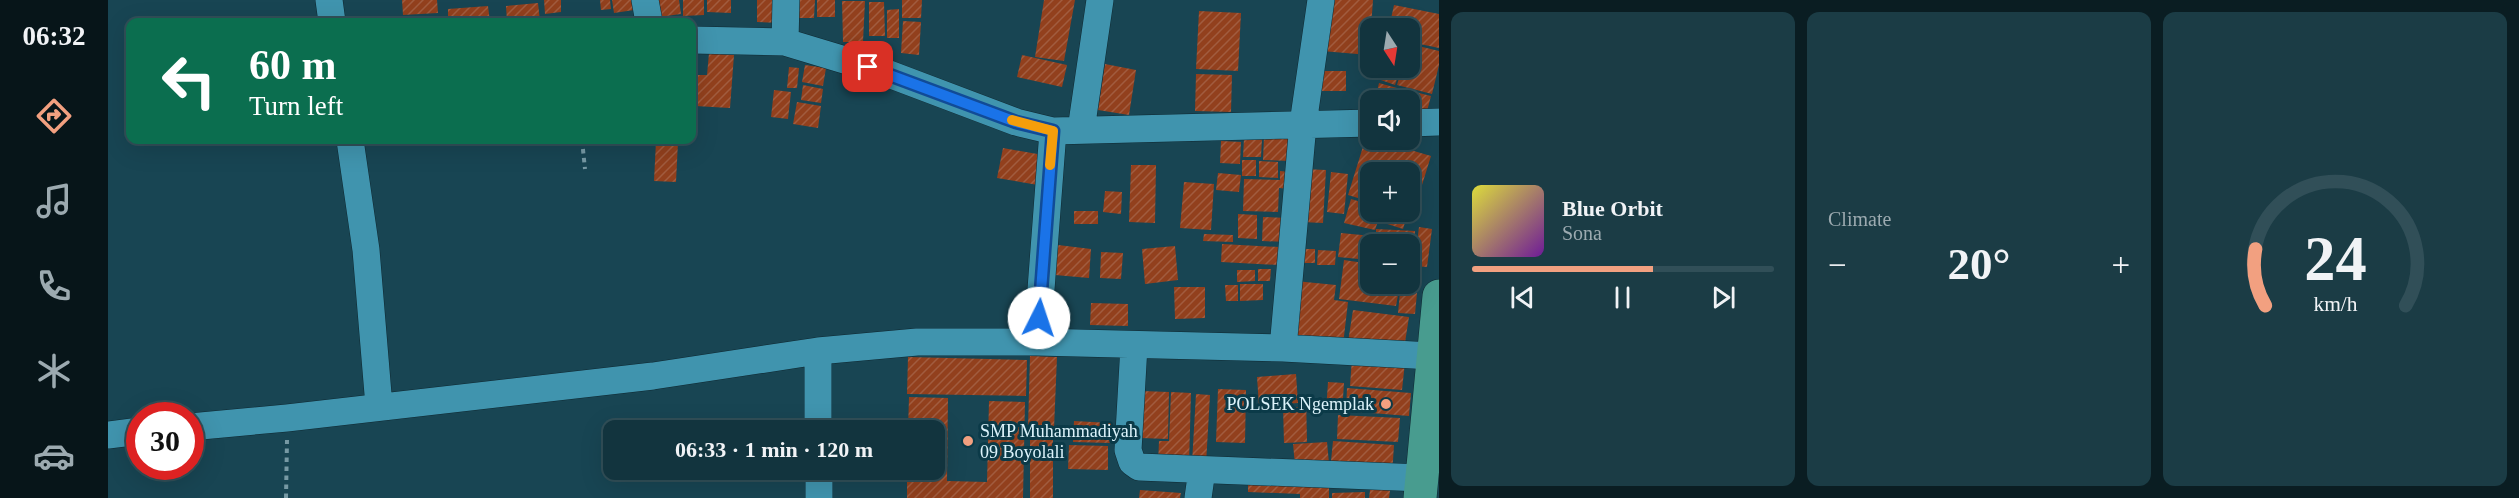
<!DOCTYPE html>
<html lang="en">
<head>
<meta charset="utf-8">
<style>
	:root { --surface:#12343e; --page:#1b3c45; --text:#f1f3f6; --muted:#9caab0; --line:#314f58; --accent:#f2a080 }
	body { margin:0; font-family:Georgia,serif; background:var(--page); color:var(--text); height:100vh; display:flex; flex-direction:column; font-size:22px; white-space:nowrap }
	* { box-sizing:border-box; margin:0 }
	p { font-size:20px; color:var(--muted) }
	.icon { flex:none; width:33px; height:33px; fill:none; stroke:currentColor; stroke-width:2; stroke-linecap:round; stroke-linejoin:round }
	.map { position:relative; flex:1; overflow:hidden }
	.panel { display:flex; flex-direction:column; gap:12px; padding:12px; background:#0a1d22; width:1080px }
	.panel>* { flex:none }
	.top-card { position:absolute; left:18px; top:18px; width:570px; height:126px; border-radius:12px; box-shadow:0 6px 24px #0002,0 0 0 2px var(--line); background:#0b6e4f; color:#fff; overflow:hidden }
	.needle { width:39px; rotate:168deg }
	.fabs { position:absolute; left:1252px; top:18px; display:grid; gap:12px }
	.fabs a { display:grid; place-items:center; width:60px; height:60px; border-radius:12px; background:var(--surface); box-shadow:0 6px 24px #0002,0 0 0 2px var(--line); font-size:30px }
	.speed { position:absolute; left:18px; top:402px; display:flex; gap:12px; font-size:30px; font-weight:700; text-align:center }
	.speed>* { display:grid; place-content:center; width:78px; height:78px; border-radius:50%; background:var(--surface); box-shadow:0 6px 24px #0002,0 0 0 2px var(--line); line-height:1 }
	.speed .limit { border:9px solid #d22; background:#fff; color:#111 }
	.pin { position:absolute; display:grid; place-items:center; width:51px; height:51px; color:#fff; margin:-26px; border-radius:12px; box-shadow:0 3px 9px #0006 }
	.me { position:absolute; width:66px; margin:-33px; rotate:4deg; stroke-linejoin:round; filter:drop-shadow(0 0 4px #0008) }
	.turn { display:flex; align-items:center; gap:21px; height:126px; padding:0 24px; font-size:27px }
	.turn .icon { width:78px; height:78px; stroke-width:2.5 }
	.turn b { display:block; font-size:42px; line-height:51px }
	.big { font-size:45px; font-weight:700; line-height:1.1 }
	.panel .card { flex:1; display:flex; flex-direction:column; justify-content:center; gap:9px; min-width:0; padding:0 21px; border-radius:12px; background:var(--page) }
	.panel .dial { align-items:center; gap:0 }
	.dial svg { height:156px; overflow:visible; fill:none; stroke:var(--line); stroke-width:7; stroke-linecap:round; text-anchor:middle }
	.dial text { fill:var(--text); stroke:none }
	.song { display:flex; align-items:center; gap:18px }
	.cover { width:72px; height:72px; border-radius:9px; background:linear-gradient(135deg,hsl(60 70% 55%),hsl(280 70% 35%)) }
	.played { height:6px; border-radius:3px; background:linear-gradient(90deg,var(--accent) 60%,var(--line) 60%) }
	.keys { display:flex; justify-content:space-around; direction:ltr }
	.heat { display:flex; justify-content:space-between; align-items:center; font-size:33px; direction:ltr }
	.panel .tiles { flex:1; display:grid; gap:12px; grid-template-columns:repeat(3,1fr) }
	.trip { position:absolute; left:495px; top:420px; width:342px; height:60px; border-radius:12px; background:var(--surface); box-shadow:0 6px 24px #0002,0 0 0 2px var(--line); font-weight:700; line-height:60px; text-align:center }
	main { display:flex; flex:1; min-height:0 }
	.menu { display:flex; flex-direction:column; width:108px; justify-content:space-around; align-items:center; background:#071519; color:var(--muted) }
	.menu .icon { width:42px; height:42px }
	.menu .selected { color:var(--accent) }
	.menu b { font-size:27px; color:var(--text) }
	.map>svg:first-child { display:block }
	.building { fill:url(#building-hatch) }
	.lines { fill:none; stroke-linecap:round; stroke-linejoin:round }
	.minor-casing { stroke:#0f2932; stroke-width:28 }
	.major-casing { stroke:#0f2932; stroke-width:34 }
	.path { stroke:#7699a4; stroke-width:4; stroke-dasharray:4.5 4.5; stroke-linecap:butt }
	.minor { stroke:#4094ae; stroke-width:27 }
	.major { stroke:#489c8f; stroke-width:33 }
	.route-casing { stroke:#114b97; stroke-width:15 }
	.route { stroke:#1a73e8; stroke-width:10 }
	.slow { stroke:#f59e0b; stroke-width:10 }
	.poi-dot { fill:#f2a080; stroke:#0b3a48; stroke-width:2 }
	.labels { text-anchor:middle; stroke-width:6; stroke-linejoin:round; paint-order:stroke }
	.poi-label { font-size:18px; fill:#dcf3fb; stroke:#0b3a48; text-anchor:end }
</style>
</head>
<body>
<main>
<nav class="menu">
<b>06:32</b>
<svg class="icon selected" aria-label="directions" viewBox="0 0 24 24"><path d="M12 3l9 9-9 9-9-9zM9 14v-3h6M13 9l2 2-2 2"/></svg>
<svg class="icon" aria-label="music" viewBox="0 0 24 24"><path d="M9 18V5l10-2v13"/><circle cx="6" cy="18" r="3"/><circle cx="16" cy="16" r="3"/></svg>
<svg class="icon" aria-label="phone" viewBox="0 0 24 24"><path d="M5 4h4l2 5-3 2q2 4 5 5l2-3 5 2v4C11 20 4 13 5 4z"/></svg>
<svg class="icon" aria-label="climate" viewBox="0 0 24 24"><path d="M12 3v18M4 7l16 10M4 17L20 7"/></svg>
<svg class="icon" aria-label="car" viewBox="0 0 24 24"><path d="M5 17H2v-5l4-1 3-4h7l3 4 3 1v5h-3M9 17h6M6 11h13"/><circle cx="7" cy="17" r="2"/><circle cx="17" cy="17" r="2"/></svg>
</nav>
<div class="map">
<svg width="1331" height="498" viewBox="0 0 1331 498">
	<defs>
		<pattern id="building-hatch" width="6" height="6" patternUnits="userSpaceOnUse" patternTransform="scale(1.5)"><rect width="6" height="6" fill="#92401d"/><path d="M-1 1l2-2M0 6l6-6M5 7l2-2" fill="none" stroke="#a15c3f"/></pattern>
	</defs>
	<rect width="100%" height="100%" fill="#184553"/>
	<path class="building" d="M294,0H329L330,13L295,15Z
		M436,0H453V12L437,14Z
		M492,0H502L503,9L493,10Z
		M504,0H525L526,10L506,13Z
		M550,0H571L573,14L551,17Z
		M575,0H596V15L575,16Z
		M599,0H623V13L599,12Z
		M649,0H673V23L649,22Z
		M680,0H707L706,18H679Z
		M709,0H727V17H709Z
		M794,0H814L813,18H794Z
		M936,0H967L956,61L927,57Z
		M1218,0H1265L1261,55L1214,51Z
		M734,1H757L755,42H735Z
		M761,2H776L777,36H761Z
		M430,3L432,21L399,22L398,6Z
		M1286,5L1331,14V48L1302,42V28H1281Z
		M380,6L382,22H340V9Z
		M791,9V38H779V10Z
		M1091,11L1133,13L1130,71L1088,69Z
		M795,21L813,22L811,55L793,53Z
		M1302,44L1331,51V65L1324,94L1289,85L1294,68H1302Z
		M601,53L626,55L622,108L587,106L589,75H599Z
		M914,55L959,65L954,87L909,77Z
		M997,64L1028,70L1021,115L990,110Z
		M697,65L718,68L715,86L694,82Z
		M681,67L691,68L689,88H679Z
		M1211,71H1238V91H1211Z
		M1273,71L1290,76L1287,85L1270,79Z
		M1088,74L1124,75L1123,112L1087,111Z
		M1271,83L1289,88L1286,100H1267Z
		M695,85L715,89L713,103L693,100Z
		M1291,88L1323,96L1317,119L1302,115V100H1288Z
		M666,90L683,92L680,119L663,117Z
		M689,102L713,106L710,128L685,124Z
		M1156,136L1183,137L1182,161L1155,160Z
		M1258,137L1323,156L1305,214L1297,212H1302V172H1263V202L1240,195Z
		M1136,138L1154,139L1153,157H1135Z
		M272,140H299V143L272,145Z
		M548,141L570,142L568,182L546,181Z
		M1113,141L1133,142L1132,164L1112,163Z
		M895,148L935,155L930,185L889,178Z
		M1134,160H1148V176H1134Z
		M1151,161L1170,162V178L1151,177Z
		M1023,165H1048L1047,223L1021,222Z
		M1196,169L1218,170L1215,223L1193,222Z
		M1172,171L1182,172L1181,189L1171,188L1170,212L1135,211L1136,179L1172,180Z
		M1223,172L1240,174L1236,214L1219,212Z
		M1110,173L1133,175L1131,192L1108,190Z
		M1076,182L1106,184L1103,230L1072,228Z
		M997,191L1014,192L1013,214L995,212Z
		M1243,199L1263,205V212H1283L1299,216L1295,229L1270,221L1267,230L1236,223Z
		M966,211H990V224H966Z
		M1130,214L1149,215V239L1130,238Z
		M1155,217L1180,218L1179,242L1154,241Z
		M1311,227L1324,229L1319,267L1306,266Z
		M1268,229L1307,231L1305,264H1302V244H1268Z
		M1233,233L1264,236L1261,260L1230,257Z
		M1096,234L1125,235V242L1095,241Z
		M1114,244L1171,247V265L1113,262Z
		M950,245L983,249L981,278L947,275Z
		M1067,246L1070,280L1037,284L1034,249Z
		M1191,249H1207V263H1191Z
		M1210,250L1228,251L1227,265H1209Z
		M993,252L1015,253L1013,279L992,278Z
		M1236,260L1263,264V284H1292L1288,306L1231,299Z
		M1150,269H1163L1162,281H1150Z
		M1129,270H1147V281L1129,282Z
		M1187,281L1228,285L1226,300L1240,302L1235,345L1180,339Z
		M1132,284H1155V300L1132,301Z
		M1117,285H1130V301H1118Z
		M1066,287H1097V318L1067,319Z
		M1292,292L1309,293L1307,314L1290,313Z
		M983,303L1020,304V326L982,325Z
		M1245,310L1301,317L1296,349L1240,342Z
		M922,356L949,357L946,429L920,428Z
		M800,357L919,360L918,396L799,394Z
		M1244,358L1297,362L1294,390L1242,386Z
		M1188,374L1190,403L1151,406L1149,377Z
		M1220,382L1236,383L1234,413L1218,411Z
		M1239,388L1303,393L1301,416L1238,411Z
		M1110,389L1138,390L1137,443L1108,442Z
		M1034,391L1061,392L1060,439L1033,438Z
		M1063,392L1083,393L1081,465L1050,464L1051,441H1061Z
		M1088,394L1102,395L1098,464L1084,463Z
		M1191,395H1198L1199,442L1176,443L1175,407H1191Z
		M801,397L840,398L839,481L879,482L881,401L917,402L915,498H799V470H826V430H800Z
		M1230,415L1292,418L1290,442L1229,439Z
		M966,421L1003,423L1002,443L965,442Z
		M922,432H945V498H922Z
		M1225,441L1286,445L1284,476L1222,471Z
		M1219,442L1221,463L1187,465L1185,444Z
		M961,445L1000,446V470L960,469Z
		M1140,476L1221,480V498H1192V494L1140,492Z
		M1263,482L1283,484L1281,498H1261Z
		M1032,490L1073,493L1072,498H1031Z
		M1257,492V498H1224V493Z"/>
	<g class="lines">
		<g class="minor-casing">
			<path id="minor" d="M221,0L224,22
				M537,0L541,22
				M584,40L677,42L773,71L908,122L945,131L1263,123
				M677,42L678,0
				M1302,123L1331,122
				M973,130L992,0
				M242,140L258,250L271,406
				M929,342L945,131
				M1026,346L1020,450L1024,462L1031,467L1314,478
				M1175,348L1195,124L1213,0
				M710,351V430
				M82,427L179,418L545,376L710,351L809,342H929L1175,348L1324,356
				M0,435L32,431
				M711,470V498
				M1090,498L1094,470"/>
		</g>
		<g class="major-casing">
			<path id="major" d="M1312,498L1331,296"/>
		</g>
		<path class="path" d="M474,140L477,169
			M178,498L179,440"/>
		<use href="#minor" class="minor"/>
		<use href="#major" class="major"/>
	</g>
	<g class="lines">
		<g class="route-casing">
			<path id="route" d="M760,67L908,122L945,131L931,318"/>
		</g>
		<use href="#route" class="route"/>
		<path class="slow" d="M904,120L945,131L942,165"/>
	</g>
	<g class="poi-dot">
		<circle cx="1278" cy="404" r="6"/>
		<circle cx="860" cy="441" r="6"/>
	</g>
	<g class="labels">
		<g class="poi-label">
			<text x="1266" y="410">POLSEK Ngemplak</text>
			<text x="872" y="437" text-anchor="start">SMP Muhammadiyah<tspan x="872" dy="21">09 Boyolali</tspan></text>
		</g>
	</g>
</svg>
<div class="fabs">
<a><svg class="needle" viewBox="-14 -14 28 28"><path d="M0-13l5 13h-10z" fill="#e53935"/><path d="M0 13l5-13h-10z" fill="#9caab0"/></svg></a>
<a><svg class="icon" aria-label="sound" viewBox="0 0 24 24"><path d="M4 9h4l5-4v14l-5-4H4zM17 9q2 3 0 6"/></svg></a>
<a>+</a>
<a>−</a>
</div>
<div class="speed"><div class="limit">30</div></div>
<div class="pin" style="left:760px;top:67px;background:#d93025"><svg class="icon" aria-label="arrive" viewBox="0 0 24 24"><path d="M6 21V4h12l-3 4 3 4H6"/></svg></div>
<svg class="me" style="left:931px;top:318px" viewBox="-20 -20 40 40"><circle r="19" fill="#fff"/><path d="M0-13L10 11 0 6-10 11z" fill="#1a73e8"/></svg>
<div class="trip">06:33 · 1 min · 120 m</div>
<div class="top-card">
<div class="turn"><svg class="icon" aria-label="left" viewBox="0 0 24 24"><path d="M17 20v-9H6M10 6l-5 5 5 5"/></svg><div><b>60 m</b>Turn left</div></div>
</div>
</div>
<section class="panel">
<div class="tiles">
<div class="card">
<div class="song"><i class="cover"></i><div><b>Blue Orbit</b><p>Sona</p></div></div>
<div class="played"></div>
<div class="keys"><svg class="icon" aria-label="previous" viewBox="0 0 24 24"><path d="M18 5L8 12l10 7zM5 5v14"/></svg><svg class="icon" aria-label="pause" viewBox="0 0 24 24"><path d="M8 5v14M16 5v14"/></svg><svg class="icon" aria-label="next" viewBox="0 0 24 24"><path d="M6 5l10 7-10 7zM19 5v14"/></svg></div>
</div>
<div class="card"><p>Climate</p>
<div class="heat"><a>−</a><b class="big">20°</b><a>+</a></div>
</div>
<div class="card dial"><svg viewBox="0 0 100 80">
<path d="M14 69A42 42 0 1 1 86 69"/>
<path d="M14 69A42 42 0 0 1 9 40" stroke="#f2a080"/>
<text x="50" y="56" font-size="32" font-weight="700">24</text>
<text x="50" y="72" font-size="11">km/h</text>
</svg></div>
</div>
</section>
</main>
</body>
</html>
